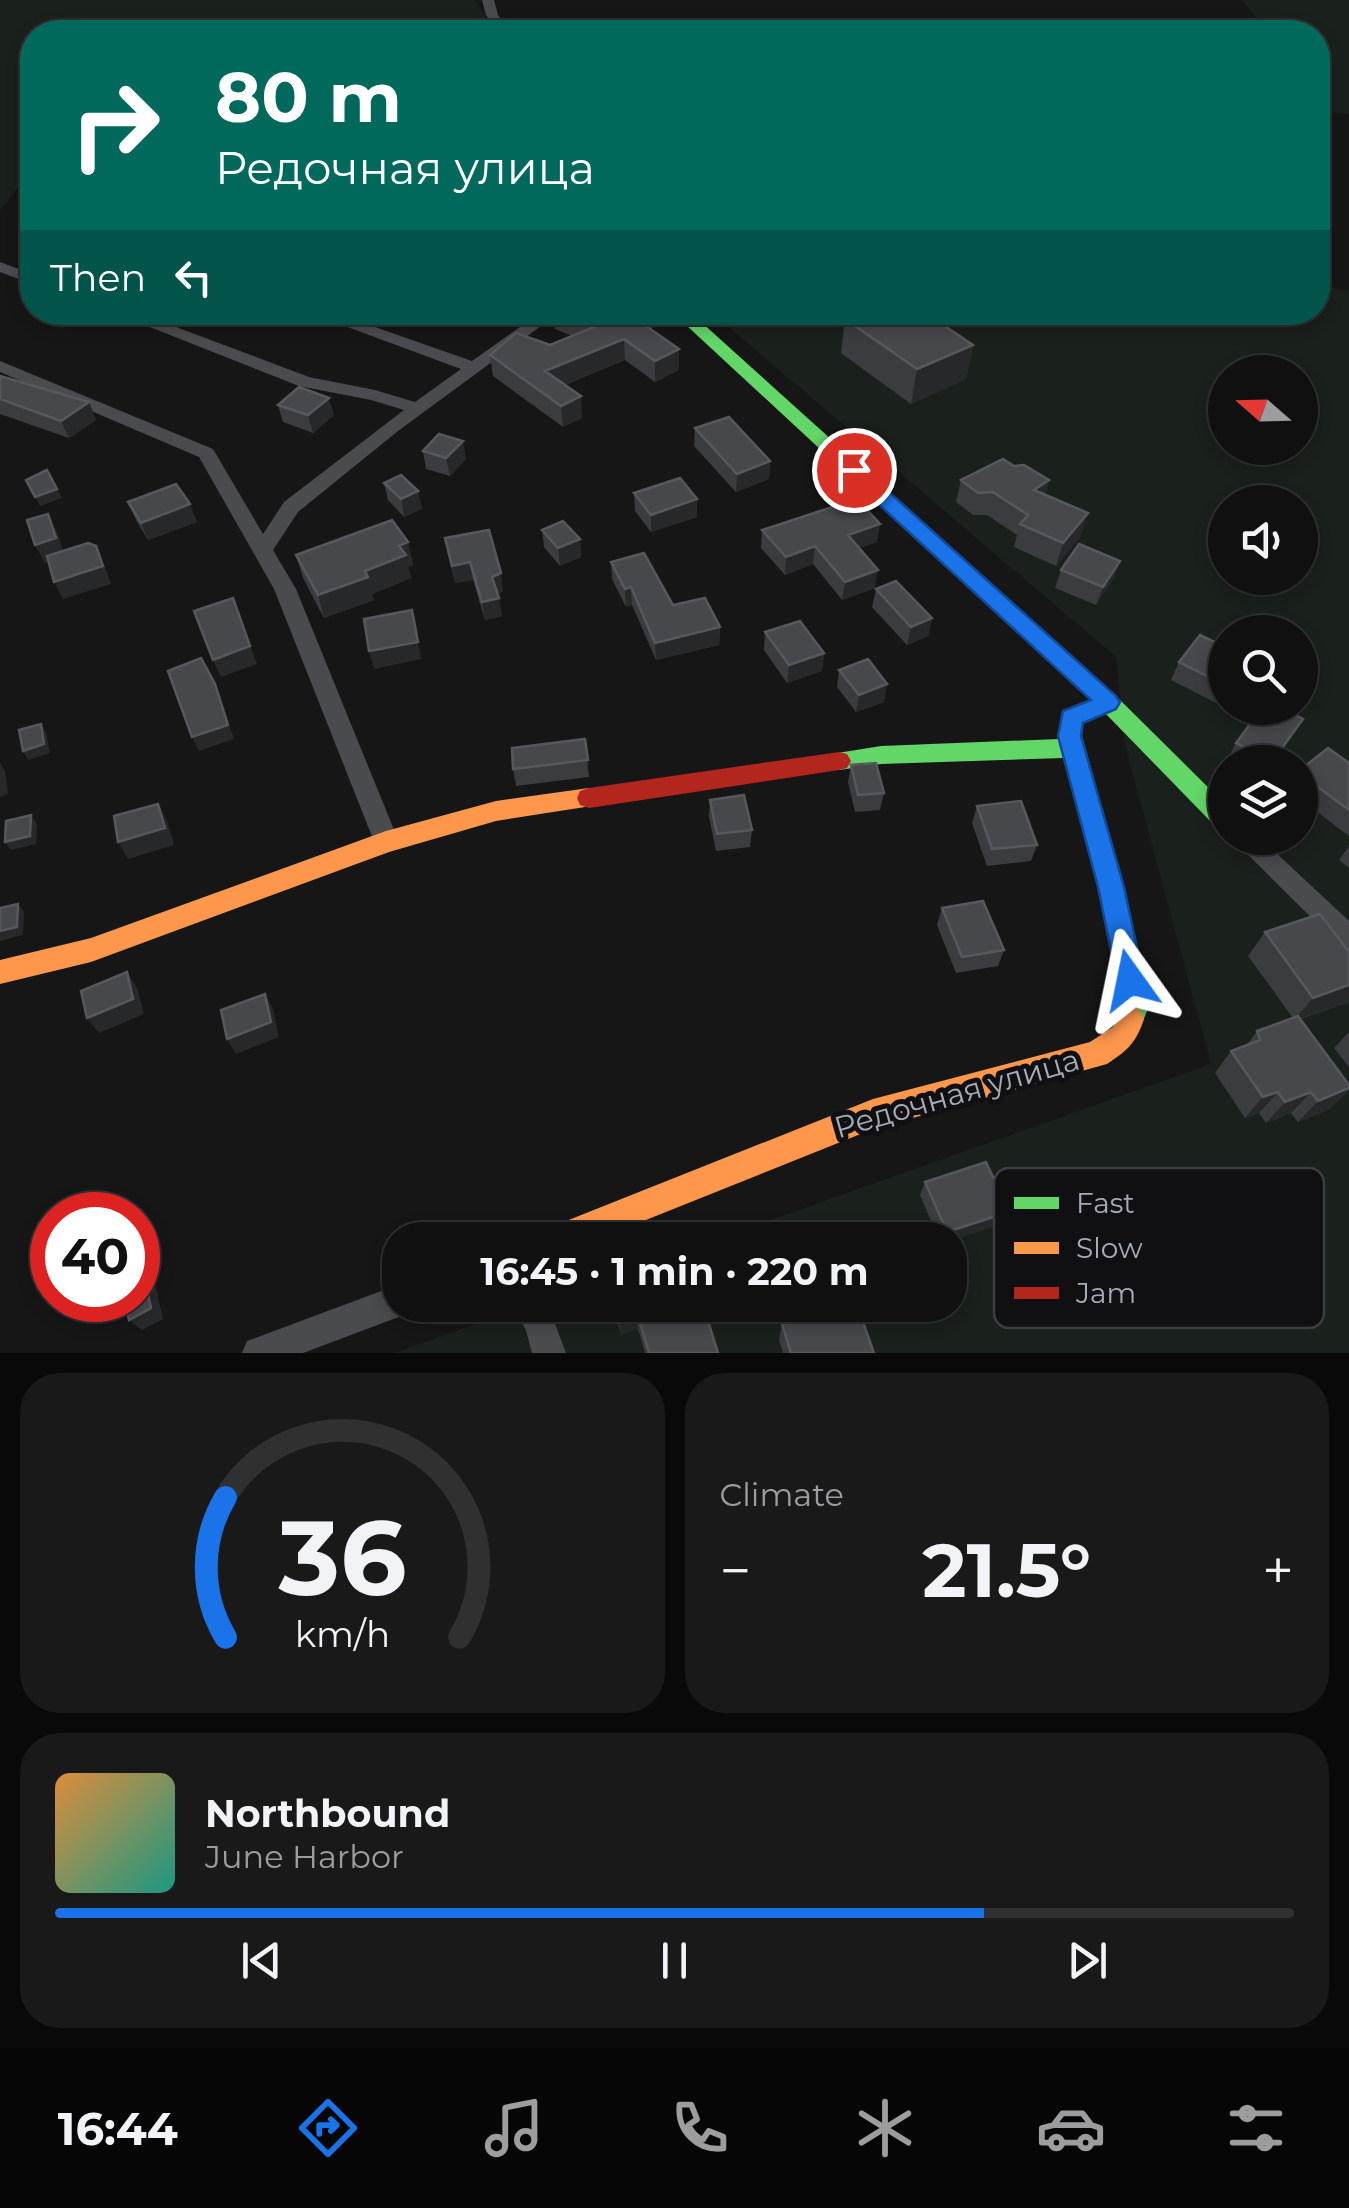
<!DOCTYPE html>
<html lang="en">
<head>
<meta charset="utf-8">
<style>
	:root { --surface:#101010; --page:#191919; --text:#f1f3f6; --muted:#9c9d9f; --line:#303030; --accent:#1a73e8 }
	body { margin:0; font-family:Montserrat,sans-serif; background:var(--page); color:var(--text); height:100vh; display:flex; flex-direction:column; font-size:38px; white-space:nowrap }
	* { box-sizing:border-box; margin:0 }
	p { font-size:32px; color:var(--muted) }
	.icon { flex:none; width:55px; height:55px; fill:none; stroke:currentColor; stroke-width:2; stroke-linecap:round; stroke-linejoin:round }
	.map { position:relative; height:1353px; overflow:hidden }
	.details { display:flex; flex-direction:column; gap:20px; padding:20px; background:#090909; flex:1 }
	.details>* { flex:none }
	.top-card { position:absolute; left:20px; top:20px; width:1310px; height:305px; border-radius:40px; box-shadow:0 5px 15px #0003,0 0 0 2px var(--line); background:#00695c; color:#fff; overflow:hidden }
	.needle { width:65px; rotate:290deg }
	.fabs { position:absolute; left:1208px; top:355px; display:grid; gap:20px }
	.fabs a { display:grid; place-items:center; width:110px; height:110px; border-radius:50%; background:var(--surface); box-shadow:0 5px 15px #0003,0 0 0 2px var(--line); font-size:50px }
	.speed { position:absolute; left:30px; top:1192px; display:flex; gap:20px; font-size:50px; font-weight:700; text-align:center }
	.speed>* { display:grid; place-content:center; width:130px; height:130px; border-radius:50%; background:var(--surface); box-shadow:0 5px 15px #0003,0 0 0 2px var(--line); line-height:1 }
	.speed .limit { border:15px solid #d22; background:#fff; color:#111 }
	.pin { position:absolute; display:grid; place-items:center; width:85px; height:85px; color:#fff; margin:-42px; border:5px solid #fff; border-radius:50%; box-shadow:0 2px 10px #0007 }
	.me { position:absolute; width:110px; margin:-55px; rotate:348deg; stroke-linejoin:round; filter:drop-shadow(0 0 8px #0008) }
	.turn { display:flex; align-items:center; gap:35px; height:210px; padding:0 30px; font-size:45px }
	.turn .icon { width:130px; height:130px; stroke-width:2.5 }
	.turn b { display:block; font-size:70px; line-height:85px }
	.then { display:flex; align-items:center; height:95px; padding:0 30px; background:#0003; gap:20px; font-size:38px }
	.big { font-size:75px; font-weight:700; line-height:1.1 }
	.details .widget { flex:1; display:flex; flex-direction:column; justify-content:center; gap:15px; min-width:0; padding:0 35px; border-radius:40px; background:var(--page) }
	.details .dial { align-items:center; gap:0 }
	.dial svg { height:260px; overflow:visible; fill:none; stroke:var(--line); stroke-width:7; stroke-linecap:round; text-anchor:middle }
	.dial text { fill:var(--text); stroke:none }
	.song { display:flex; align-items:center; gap:30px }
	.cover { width:120px; height:120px; border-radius:15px; background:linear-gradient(135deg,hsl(30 70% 55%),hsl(170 70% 35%)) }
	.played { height:10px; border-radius:5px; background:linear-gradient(90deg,var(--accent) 75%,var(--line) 75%) }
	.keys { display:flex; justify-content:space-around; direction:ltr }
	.heat { display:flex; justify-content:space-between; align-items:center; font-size:55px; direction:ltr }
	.details .tiles { flex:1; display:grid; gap:20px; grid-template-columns:1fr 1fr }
	.widget:last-child { grid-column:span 2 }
	.trip { position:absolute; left:382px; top:1222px; width:585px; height:100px; border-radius:40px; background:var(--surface); box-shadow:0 5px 15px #0003,0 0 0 2px var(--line); font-weight:700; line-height:100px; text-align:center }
	.tab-bar { display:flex; height:160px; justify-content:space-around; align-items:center; background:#060606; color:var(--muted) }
	.tab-bar .icon { width:70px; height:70px }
	.tab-bar .active { color:var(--accent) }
	.tab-bar b { font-size:45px; color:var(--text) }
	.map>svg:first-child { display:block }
	.green { fill:#1a201b; fill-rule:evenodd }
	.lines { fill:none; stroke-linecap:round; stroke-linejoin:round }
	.street { fill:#4a4b4f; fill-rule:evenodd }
	.fast { fill:#63d668; fill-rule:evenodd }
	.slow { fill:#ff974d; fill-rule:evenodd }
	.jam { fill:#b3261e; fill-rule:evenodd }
	.wall { fill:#3b3c3f }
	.shaded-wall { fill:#272829 }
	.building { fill:#47484c; stroke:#56585d; stroke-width:2.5 }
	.route { fill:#1a73e8; stroke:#114b97; stroke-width:2.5 }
	.labels { text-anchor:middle; stroke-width:10; stroke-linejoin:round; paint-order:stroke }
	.near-street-label { font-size:30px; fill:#a6abb8; stroke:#101012 }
	.key { fill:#101012; stroke:#3d3e44; stroke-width:2.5 }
	.key-label { font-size:28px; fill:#a6abb8 }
</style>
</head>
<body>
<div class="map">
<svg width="1349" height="1353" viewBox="0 0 1349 1353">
	<rect width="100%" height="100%" fill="#161616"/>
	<path class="green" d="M0,0H474L496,32H32V171L0,210Z
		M1242,0H1349V114L1318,111V32H1268Z
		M1318,286L1349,290V1353H394L530,1305H950V1240H714L1211,1064L1125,745L1116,657L712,313L1318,312ZM1225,372H1300V448H1225ZM1225,502H1300V578H1225ZM1225,632H1300V708H1225ZM1225,762H1300V838H1225Z"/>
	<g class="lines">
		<path class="street" d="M482,0H494L498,15L510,32H498L486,15Z
			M0,262L32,274V284L0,272Z
			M112,312H136L309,377L375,390L415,402L461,369L307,312H332L472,361L541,312H560L398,431L298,512L273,550L296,589L399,842L395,849L386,853L377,849L274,589L199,457L0,372V361L213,449L263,534L284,502L404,410L371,400L299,386Z
			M1231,838H1260L1349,921V950L1340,946Z
			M400,1284V1305H414L412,1312L303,1353H242L247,1341Z
			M512,1305H548L566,1353H532L526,1330Z"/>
		<path class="fast" d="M672,312H690L1116,696L1225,804V830L1216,827L1105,713L1083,723L1082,736L1124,887L1150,1004L1140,1028L1130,1032L1120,1028L1116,1019L1122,1004L1098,887L1064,758L881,764L839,770L831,768L827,761L831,754L881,746L1059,739L1064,712L1091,700Z"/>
		<path class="slow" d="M589,788L598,791L601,798L598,805L496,821L389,852L91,962L0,984V960L91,938L386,831L496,801Z
			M1130,1006L1140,1010L1144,1019C1136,1043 1128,1050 1107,1064L873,1129L596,1240H541L546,1229L873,1099L1090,1042L1113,1027L1120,1010Z"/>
		<path class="jam" d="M839,752L847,754L851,761L847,768L839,770L589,808L580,805L577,798L580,791L589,788Z"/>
	</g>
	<path class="wall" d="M554,312H657V325L651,329L679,370L655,382L625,360L565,385L582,418L563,427L493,376L490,355L550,345L572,336L555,329Z
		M845,319L973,345L966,379L911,404L841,353Z
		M0,376L96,420L69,438L0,414Z
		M278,405L334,415L313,433L283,422Z
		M695,428L770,461L769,479L736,492L694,446Z
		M423,451L466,459L450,476L426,469Z
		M1014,466L1049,480L1045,495L1081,536L1056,566L1014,547L1017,535L987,515H973L956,502L961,480Z
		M384,483L418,491L422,509L404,517L388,500Z
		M634,493L697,517L651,532L635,511Z
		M128,502L197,522L148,540L136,520Z
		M542,530L580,539L581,557L560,566L544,547Z
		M762,530L877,542L859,548L875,588L842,600L813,564L785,575L761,548Z
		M445,538L503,591L498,594L502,616L485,620L473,580L455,583Z
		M408,542L413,565L408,567L411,578L372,594L374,600L324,618L303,578L296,555Z
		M1120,561L1113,579L1096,605L1055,588L1061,570Z
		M611,562L673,605L720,627L719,645L656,660L632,605L626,607L612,579Z
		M876,589L932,618L928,636L907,645L872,607Z
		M765,632L824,653L822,671L787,683L764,650Z
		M1225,647L1224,707L1171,680L1179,662Z
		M839,670L887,684L884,702L856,712L837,687Z
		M1303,719L1274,762H1231L1227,760L1236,743Z
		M585,739L589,777L516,786L513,769Z
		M1349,763V836L1300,799V770Z
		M851,765L884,793L880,810L855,812L848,782Z
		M710,800L752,830L750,847L716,851L709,817Z
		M977,806L1037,845L1031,861L987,866L972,823Z
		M1349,846V868L1339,860Z
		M942,908L1004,950L998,966L956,973L937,925Z
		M1265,932L1349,952V1002L1300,1019L1349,1085V1089L1330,1109L1298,1122L1291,1113L1266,1123L1259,1113L1245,1118L1215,1073L1231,1051L1246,1046L1257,1031L1293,1018L1248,956Z
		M1349,1032V1067L1334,1048Z
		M925,1182L1001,1224L950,1240H939L920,1195Z
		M613,1305H703L718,1353H645L638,1329L621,1335Z
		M782,1324L874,1353H783L779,1340Z"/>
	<path class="shaded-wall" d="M645,312H657V325L636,340V319Z
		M624,339L625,360L547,392L545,371Z
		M973,345L966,379L911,404L917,369Z
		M679,349V370L655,382V361Z
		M581,396L582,418L563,427L561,406Z
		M329,398L334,415L313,433L308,415Z
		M89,402L96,420L69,438L61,421Z
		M463,441L466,459L450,476L446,458Z
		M770,461L769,479L736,492L737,474Z
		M1049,480L1042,503L1034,490Z
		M57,489L62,498L40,506L35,497Z
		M418,491L422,509L404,517L401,499Z
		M697,499V517L651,532V515Z
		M190,504L197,522L148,540L141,523Z
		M1088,513L1081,536L1056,566L1063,543Z
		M48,514L57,532L65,556L45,563L35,545Z
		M880,524L877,542L845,553L848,535Z
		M580,539L581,557L560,566L558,548Z
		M408,542L413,565L408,567L411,578L372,594L374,600L324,618L318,595L399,546Z
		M96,546L104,564L111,584L63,599L54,582Z
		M815,546L813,564L785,575L786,557Z
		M1120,561L1113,579L1096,605L1103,587Z
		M470,562L473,580L455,583L452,566Z
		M878,570L875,588L842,600L845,582Z
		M501,573L503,591L494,595L492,577Z
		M631,587L632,605L626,607L625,589Z
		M233,598L257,664L221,677L213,660Z
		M499,598L502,616L485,620L482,602Z
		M412,610L421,659L374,669L369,651Z
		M932,618L928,636L907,645L911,627Z
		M720,627L719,645L656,660L655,643Z
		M824,653L822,671L787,683L789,665Z
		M215,684L234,739L199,751L192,737Z
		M887,684L884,702L856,712L859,695Z
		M1303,719L1274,762H1272Z
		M41,724L46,732L50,753L28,760L23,751Z
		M0,762L5,771L8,794L0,797Z
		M158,804L167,820L174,845L128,859L118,842Z
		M31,815L37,824L36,844L11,850L5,842Z
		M18,904L24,912L23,935L0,941V931Z
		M127,972L137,988L144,1014L99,1033L87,1018Z
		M1349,985V1002L1294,1020L1313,998Z
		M265,994L273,1009L279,1037L236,1054L227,1039Z
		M1349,1088L1330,1109L1298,1122L1318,1101Z
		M1278,1092L1259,1113L1245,1118L1263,1097Z
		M1311,1092L1291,1113L1266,1123L1285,1102Z
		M1009,1212L1001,1224L950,1241V1240H943L947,1232Z
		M138,1223L143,1228L163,1319L142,1330L129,1320L138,1246Z
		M85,1300H121L94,1313L80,1302Z
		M637,1313L638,1329L621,1335L619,1319Z"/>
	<path class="building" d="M565,312H645L636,319L679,349L655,361L624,339L545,371L581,396L561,406L490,355L516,333L550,345L597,326Z
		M860,312H924L973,345L917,369L845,319Z
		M0,376L89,402L61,421L0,399Z
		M299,387L329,398L308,415L278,405Z
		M729,417L770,461L737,474L695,428Z
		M439,434L463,441L446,458L423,451Z
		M1003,459L1014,466L1024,465L1049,480L1034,490L1088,513L1063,543L1020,524L1028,515L993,492L978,493L961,480Z
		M47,470L57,489L35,497L26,480Z
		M401,475L418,491L401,499L384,483Z
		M680,478L697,499L651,515L634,493Z
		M176,484L190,504L141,523L128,502Z
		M857,499L880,524L848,535L878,570L845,582L815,546L786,557L762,530Z
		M48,514L56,538L35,545L27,520Z
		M392,520L408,542L399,546L406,555L365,571L368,577L318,595L296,555Z
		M563,521L580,539L558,548L542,530Z
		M489,530L501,573L492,577L499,598L482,602L470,562L452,566L445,538Z
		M88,543L96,546L103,566L54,582L47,556Z
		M1079,544L1120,561L1103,587L1061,570Z
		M644,553L673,605L705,598L720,627L655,643L631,587L625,589L611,562Z
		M896,581L932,618L911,627L876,589Z
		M233,598L250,646L213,660L194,611Z
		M412,610L418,642L369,651L364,619Z
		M800,621L824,653L789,665L765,632Z
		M1200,635L1225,647V685L1179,662Z
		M201,658L215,684L228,725L192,737L168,671Z
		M868,659L887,684L859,695L839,670Z
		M1262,708H1281L1303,719L1272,762L1236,743Z
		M41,724L44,744L23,751L19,730Z
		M585,739L588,760L513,769L512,748Z
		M1328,748L1349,763V810L1300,774V770Z
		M876,763L884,793L858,795L851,765Z
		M744,795L752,830L717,834L710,800Z
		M1021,801L1037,845L992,849L977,806Z
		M158,804L165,828L118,842L114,816Z
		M31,815L30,836L5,842L6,821Z
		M983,901L1004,950L962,957L942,908Z
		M18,904L17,927L0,931V908Z
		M1320,914L1349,952V985L1313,998L1265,932Z
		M127,972L133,999L87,1018L81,991Z
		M265,994L271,1022L227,1039L221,1010Z
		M1298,1016L1349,1085V1088L1318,1101L1311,1092L1285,1102L1278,1092L1263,1097L1231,1051L1260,1040L1257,1031Z
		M986,1162L1009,1212L947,1232L925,1182Z
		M138,1246L151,1308L129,1320L125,1300H138Z
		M615,1305H703L718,1353H649L637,1313L619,1319Z
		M842,1305H857L874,1353H791L782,1324Z"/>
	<path class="route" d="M854,464L860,466L1116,696L1120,702L1116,709L1083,723L1081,736L1124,887L1144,980L1140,989L1130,992L1121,989L1117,980L1098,887L1058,736L1063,711L1091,700L847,475V466Z"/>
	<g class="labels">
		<g class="near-street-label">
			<text transform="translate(957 1094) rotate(-16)" y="10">Редочная улица</text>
		</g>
	</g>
	<rect x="994" y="1168" width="330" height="160" rx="15" class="key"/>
	<rect x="1014" y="1197" width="45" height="12" fill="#63d668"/>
	<rect x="1014" y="1242" width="45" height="12" fill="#ff974d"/>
	<rect x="1014" y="1287" width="45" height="12" fill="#b3261e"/>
	<g class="key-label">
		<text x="1076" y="1213">Fast</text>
		<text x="1076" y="1258">Slow</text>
		<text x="1076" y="1303">Jam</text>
	</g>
</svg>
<div class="fabs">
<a><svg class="needle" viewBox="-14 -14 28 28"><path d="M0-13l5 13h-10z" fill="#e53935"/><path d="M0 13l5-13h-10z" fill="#9c9d9f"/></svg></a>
<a><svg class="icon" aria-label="sound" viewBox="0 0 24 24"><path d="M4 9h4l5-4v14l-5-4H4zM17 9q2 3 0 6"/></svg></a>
<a><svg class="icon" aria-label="search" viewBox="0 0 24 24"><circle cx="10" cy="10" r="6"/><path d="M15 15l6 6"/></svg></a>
<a><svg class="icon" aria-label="layers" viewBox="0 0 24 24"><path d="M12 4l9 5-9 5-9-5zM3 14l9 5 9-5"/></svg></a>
</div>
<div class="speed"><div class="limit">40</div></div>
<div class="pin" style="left:854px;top:470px;background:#d93025"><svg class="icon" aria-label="arrive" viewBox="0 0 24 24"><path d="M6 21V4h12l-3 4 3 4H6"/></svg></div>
<svg class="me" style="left:1130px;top:980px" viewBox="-20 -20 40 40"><path d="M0-17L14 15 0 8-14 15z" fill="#1a73e8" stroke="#fff" stroke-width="4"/></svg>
<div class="trip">16:45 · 1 min · 220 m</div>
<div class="top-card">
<div class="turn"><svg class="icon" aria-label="right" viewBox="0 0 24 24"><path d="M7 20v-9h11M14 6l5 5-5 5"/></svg><div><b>80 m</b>Редочная улица</div></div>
<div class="then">Then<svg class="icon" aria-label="left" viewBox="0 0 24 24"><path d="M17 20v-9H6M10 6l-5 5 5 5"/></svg></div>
</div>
</div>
<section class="details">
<div class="tiles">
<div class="widget dial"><svg viewBox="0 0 100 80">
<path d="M14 69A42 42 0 1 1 86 69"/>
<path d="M14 69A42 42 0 0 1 14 26" stroke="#1a73e8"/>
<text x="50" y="56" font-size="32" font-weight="700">36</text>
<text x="50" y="72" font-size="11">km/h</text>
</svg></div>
<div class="widget"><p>Climate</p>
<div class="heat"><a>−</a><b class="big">21.5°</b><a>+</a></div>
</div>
<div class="widget">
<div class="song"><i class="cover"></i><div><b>Northbound</b><p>June Harbor</p></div></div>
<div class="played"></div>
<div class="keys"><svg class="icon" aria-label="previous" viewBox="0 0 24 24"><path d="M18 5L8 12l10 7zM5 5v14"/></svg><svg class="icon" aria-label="pause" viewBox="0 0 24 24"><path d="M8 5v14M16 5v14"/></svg><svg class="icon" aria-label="next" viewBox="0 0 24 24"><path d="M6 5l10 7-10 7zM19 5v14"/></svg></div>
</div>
</div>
</section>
<nav class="tab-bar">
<b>16:44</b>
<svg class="icon active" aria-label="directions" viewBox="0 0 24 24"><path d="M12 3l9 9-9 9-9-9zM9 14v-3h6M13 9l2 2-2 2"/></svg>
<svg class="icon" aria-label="music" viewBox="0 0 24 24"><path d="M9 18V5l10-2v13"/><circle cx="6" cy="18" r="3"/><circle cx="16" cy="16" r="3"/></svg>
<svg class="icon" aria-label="phone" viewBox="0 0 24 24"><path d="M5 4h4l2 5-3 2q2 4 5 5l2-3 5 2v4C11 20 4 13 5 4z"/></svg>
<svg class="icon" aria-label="climate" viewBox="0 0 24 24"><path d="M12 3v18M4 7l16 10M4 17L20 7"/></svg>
<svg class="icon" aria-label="car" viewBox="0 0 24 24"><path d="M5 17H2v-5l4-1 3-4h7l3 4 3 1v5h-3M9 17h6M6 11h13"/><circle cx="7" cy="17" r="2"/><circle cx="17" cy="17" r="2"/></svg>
<svg class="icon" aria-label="filters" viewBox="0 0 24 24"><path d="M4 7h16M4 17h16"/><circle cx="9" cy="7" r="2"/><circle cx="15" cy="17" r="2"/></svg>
</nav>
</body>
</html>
